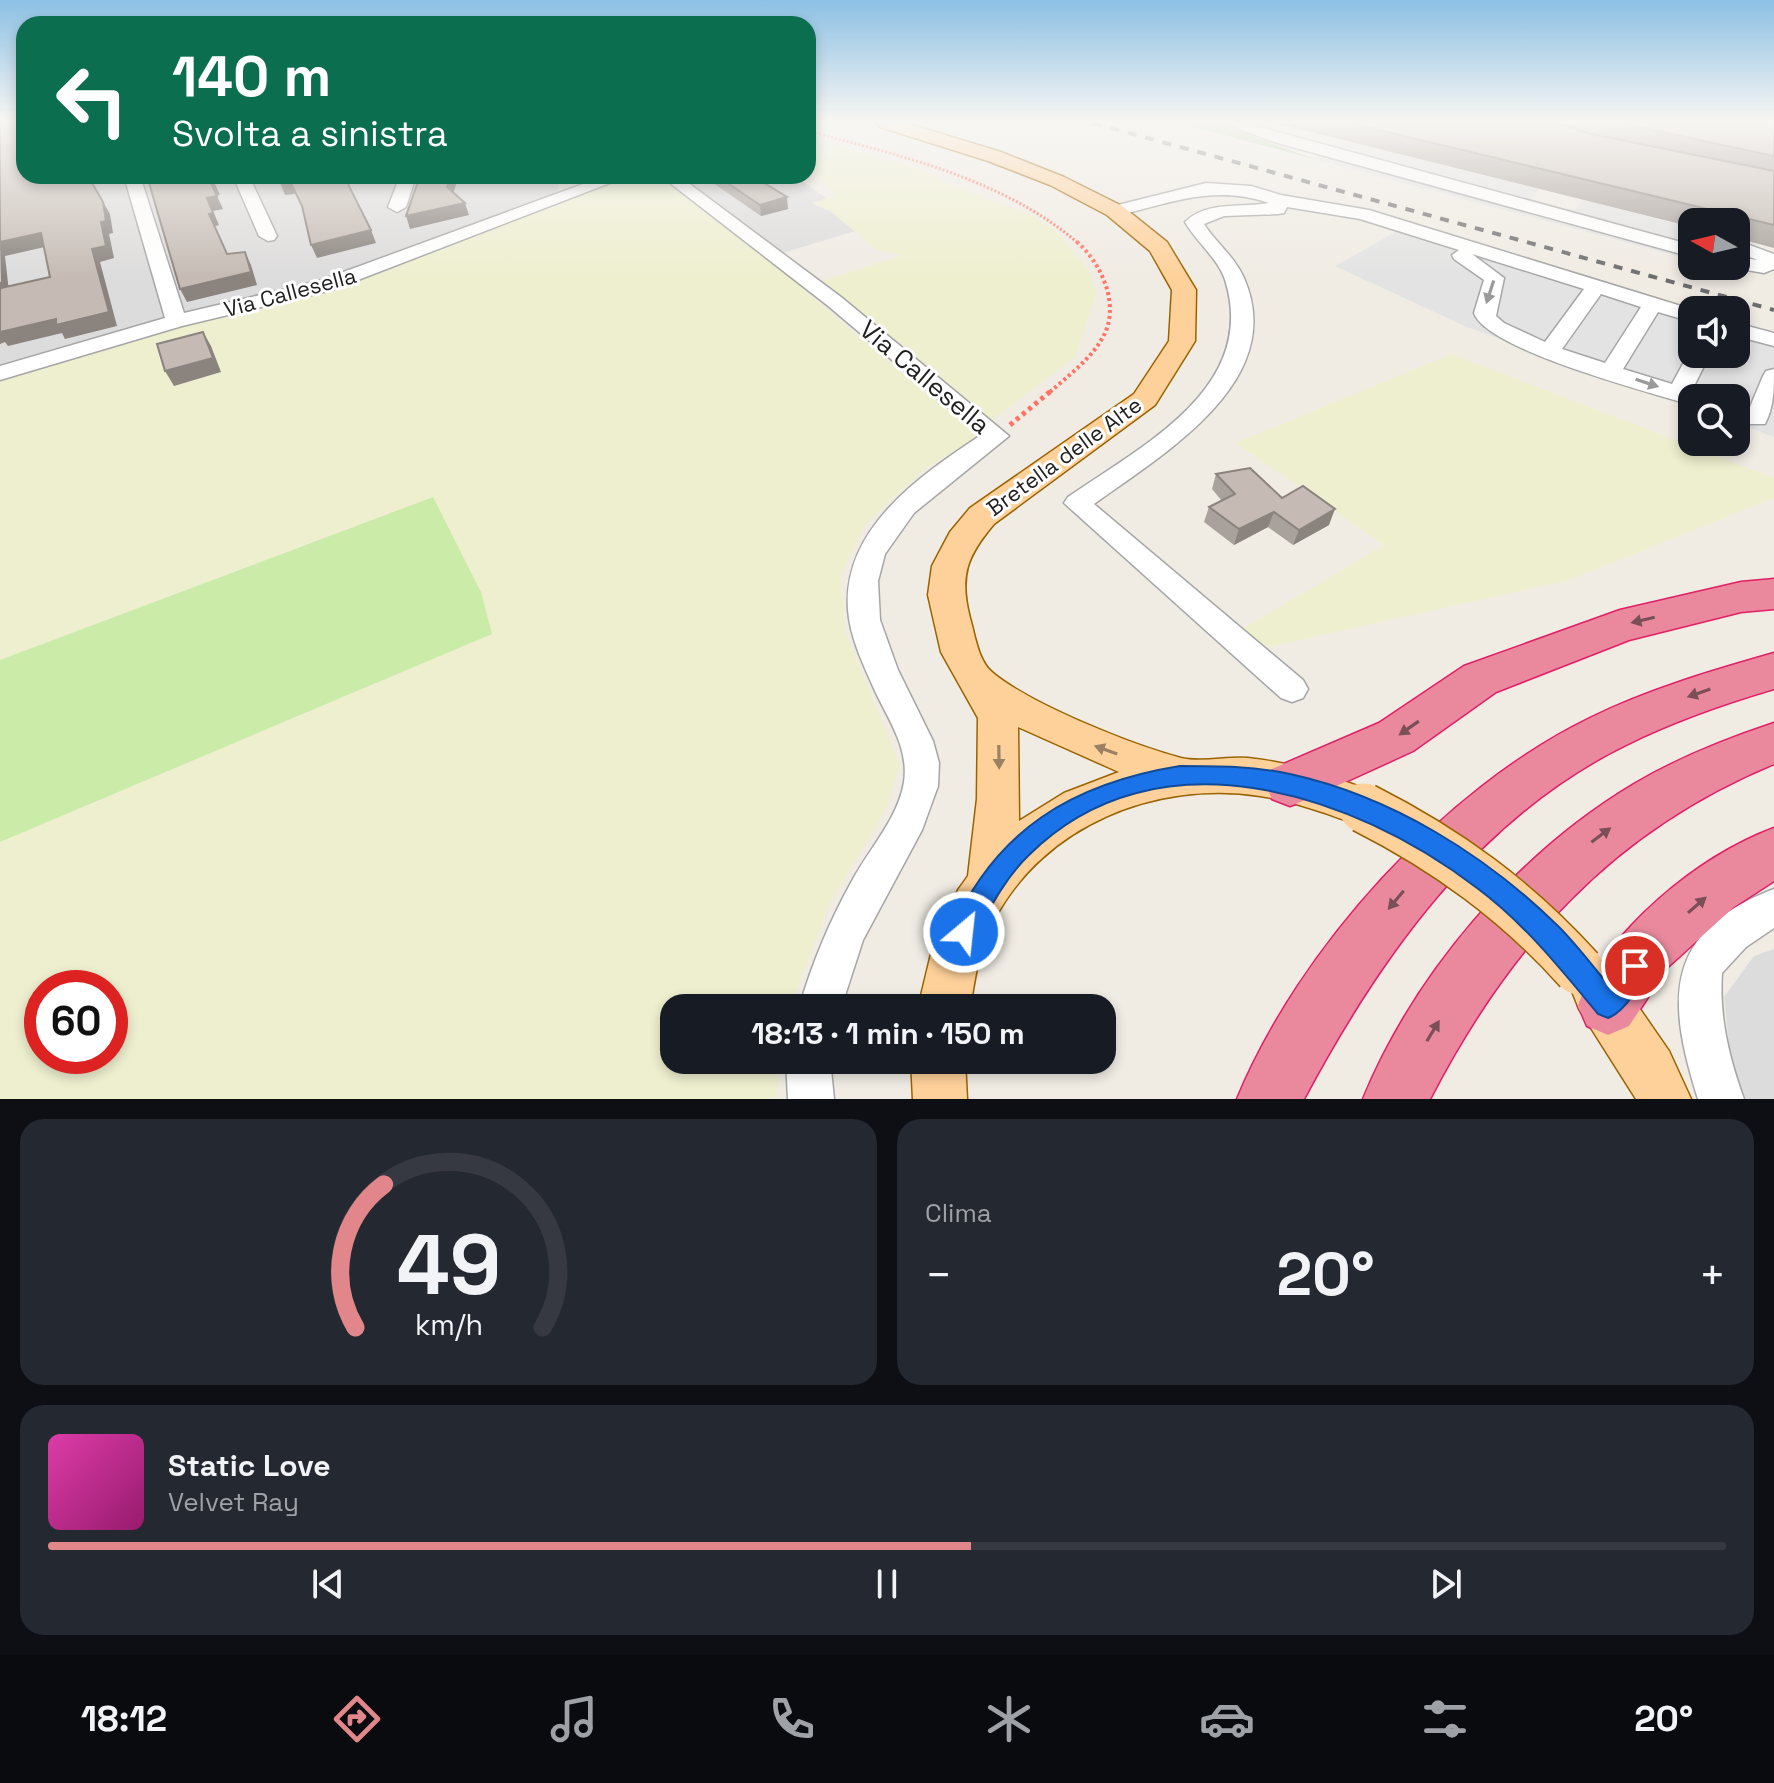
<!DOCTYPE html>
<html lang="it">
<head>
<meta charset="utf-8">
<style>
	:root { --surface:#171b24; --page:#242831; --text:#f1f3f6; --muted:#9ea1a6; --line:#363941; --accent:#e1868a }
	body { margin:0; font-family:"Space Grotesk",sans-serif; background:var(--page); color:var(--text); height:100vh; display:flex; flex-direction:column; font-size:30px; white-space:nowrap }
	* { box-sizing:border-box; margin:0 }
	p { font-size:26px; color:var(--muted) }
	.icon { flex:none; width:44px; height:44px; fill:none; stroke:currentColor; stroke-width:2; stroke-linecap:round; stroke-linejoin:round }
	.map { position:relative; height:1099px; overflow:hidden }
	.panel { display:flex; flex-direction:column; gap:20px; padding:20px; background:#0d0f14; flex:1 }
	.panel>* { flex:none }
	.guide { position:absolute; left:16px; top:16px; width:800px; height:168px; border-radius:24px; box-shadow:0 4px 12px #0003; background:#0b6e4f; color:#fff; overflow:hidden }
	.needle { width:52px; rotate:278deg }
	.tools { position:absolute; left:1678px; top:208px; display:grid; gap:16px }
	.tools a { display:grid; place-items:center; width:72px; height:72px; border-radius:16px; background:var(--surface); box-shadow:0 4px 12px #0003; font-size:40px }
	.speed { position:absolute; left:24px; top:970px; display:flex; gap:16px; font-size:40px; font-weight:700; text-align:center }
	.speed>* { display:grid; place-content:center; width:104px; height:104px; border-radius:50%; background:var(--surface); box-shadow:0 4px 12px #0003; line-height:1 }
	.speed .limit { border:12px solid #d22; background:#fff; color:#111 }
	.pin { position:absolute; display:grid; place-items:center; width:68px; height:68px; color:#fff; margin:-34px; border:4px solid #fff; border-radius:50%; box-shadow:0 2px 8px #0007 }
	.me { position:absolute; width:88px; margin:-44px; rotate:28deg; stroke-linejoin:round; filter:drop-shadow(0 0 6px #0008) }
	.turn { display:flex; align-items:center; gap:28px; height:168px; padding:0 24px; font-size:36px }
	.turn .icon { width:104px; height:104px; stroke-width:2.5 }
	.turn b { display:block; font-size:56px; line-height:68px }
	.big { font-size:60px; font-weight:700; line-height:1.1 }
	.panel .card { flex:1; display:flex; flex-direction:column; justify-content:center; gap:12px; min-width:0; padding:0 28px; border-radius:24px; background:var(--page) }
	.panel .dial { align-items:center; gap:0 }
	.dial svg { height:208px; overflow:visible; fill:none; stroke:var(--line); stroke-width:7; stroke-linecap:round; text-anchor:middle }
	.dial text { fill:var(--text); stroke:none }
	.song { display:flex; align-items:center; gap:24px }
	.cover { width:96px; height:96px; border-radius:12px; background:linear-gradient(135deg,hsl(320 70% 55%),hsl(320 70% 35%)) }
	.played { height:8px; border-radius:4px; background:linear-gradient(90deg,var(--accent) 55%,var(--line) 55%) }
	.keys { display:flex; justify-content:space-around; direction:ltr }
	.heat { display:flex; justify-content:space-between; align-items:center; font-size:44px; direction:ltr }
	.panel .tiles { flex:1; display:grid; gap:20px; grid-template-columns:1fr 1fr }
	.card:last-child { grid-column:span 2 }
	.trip { position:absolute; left:660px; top:994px; width:456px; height:80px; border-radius:24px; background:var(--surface); box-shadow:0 4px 12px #0003; font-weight:700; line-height:80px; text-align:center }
	.dock { display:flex; height:128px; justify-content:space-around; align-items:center; background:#090b0e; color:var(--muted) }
	.dock .icon { width:56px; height:56px }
	.dock .current { color:var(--accent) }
	.dock b { font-size:36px; color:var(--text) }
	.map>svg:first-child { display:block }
	.residential { fill:#dddcdc }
	.farmland { fill:#eeefcf; fill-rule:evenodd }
	.grass { fill:#cbeca8 }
	.forest { fill:#aad198 }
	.parking { fill:#e3e3e3 }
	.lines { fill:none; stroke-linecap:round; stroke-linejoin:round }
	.minor-casing { stroke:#a6a6a6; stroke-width:3 }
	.major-casing { stroke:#996300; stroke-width:3 }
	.highway-casing { stroke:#e21e66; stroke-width:3 }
	.path-far2 { stroke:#ff7366; stroke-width:3; stroke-dasharray:2 2; stroke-linecap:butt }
	.path-far1 { stroke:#ff7366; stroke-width:4; stroke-dasharray:3 3; stroke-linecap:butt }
	.path { stroke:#ff7366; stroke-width:5; stroke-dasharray:4 4; stroke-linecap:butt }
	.minor { fill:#fff; fill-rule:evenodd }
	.major { fill:#ffd19a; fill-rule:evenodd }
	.highway { fill:#ea899e; fill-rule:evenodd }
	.rail { stroke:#6d6d6d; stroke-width:4; stroke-dasharray:9 9; stroke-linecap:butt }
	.major-bridge-far1-casing { stroke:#996300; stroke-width:42; stroke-linecap:butt }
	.major-bridge-casing { stroke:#996300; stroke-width:52; stroke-linecap:butt }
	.major-bridge-far1 { stroke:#ffd19a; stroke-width:39 }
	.major-bridge { stroke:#ffd19a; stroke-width:49 }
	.wall { fill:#a9a19b }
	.shaded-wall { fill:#8a837e }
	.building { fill:#c5bbb4; stroke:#8a837e; stroke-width:2 }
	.oneway { fill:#9a9a9a }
	.oneway2 { fill:#7a4f58 }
	.oneway3 { fill:#9a8163 }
	.route { fill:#1a73e8; stroke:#114b97; stroke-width:2 }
	.labels { text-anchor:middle; stroke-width:6; stroke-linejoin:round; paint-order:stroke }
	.far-street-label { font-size:22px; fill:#1f1f1f; stroke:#fff }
	.street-label { font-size:26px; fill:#1f1f1f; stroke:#fff }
</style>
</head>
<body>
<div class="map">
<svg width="1774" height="1099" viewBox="0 0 1774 1099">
	<rect width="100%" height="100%" fill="#f0ece4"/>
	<path class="residential" d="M0,123L24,176H558V198L361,267L0,373Z
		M722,176H795L826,198L813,204L830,211L855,231L776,255L683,186Z
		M1774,949V1099H1746L1730,1057L1724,997L1754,956Z"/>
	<path class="farmland" d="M808,137L928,172L941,177L938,180L1034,216L1054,229L1089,271L1096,294L1075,357L993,420L910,356L822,281L903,255L877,250L830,211L812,203L836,196L808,163Z
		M611,176H669L811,284L801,288L939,404L983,434L926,468L865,524L841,575L845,631L900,765L886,809L829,905L790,1008H674V1060H780L776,1099H0V842L492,634L433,497L0,660V373L361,267ZM42,988H110V1056H42Z
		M1452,354L1774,478V498L1570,580L1246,652L1227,638L1384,545L1235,443Z"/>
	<path class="grass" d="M433,497L481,592L492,634L0,842V660Z"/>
	<path class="forest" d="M1179,123H1217L1314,159Z"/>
	<path class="parking" d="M1340,140L1539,189L1530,199L1575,211L1583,200L1692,228V260L1314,159Z
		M1403,228L1692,312V354H1736V325L1774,336V437L1736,423V398H1692V408L1467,327L1335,266Z"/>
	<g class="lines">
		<g class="minor-casing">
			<path id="minor" d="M1223,123H1245L1692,245V257L1274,142Z
				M124,176H140L184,313L319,281L605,176H628L332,290L182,326L0,380V366L165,318Z
				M233,176H249L277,236L274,240L268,241L259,236Z
				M400,176H416L406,207L397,212L388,207Z
				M661,176H679L841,297L1009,436L914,513L885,554L878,581L880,620L898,670L933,741L939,763L938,786L922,830L863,940L841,1008H799C812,963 830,920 853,879C870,848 898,818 904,782C909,748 889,721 875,691C864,666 850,638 848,610C842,528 921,475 981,435L827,305Z
				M1206,183L1251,186L1281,195L1369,210L1694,310L1692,322L1658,312L1623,369L1672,384L1691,349L1692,354H1710L1692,390L1701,393L1705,398H1692V405L1685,403C1645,391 1486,349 1474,313L1484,280L1454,259L1452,255L1459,250L1360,219L1287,207L1284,213L1278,214L1224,216L1204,224C1216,243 1235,257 1244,278C1289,381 1163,454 1094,504L1303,680L1308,689L1303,698L1292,702L1281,698L1064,503L1068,497C1140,447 1257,389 1226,283C1220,260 1197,243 1185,222C1207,200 1244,208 1269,203C1214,184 1170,203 1116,216L1107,211L1110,207ZM1472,254L1584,289L1545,342L1504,323L1496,316L1504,278ZM1601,294L1641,307L1605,363L1562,349Z
				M1736,240L1774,254V269L1764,273L1729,267L1736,266V257L1758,260L1736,252Z
				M1736,323L1774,333V346L1736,336Z
				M1774,369C1774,389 1774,407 1765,424H1749L1745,419L1763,376L1766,371Z
				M1774,889V928L1746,947L1722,973C1719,1017 1729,1058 1744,1099H1698C1666,999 1664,931 1774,889Z
				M786,1060H830L834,1099H788Z"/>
		</g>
		<g class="major-casing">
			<path id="major" d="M877,123H906L1001,152L1064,177L1122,206L1167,242L1196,290L1195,341L1155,405L994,524C967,556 959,576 970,618C975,635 978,661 993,673C1032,705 1132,745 1181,758C1202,763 1227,756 1248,758C1290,762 1332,776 1371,791L1378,804L1371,817C1366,819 1359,823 1354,822C1345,821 1334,816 1325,813C1304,806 1282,799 1260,796C1156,780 1044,825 994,920C979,947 975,978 970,1008H918L931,954L958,890L968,876L977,799L978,718L941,652L928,595L932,566L950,532L970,508L1134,394L1169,341L1172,290L1150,251L1107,215L1050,185L988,161L880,127ZM1018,727L1119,772L1064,793L1019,821Z
				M1597,966L1615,973L1669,1051L1691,1099H1636L1579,1009L1572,991L1579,973Z
				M911,1060H965L967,1099H913Z"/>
		</g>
		<g class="highway-casing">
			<path id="highway" d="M1774,579V609L1741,612L1629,640L1496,692L1413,751L1308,799L1290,806L1272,799L1265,784L1272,769L1379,723L1464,666L1620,610L1741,582Z
				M1774,653V689C1723,704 1674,721 1626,745C1478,817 1379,958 1304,1099H1237C1299,949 1444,789 1590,718C1649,689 1711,671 1774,653Z
				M1774,723V764C1612,831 1509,946 1430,1099H1363C1415,973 1517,854 1634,784C1678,758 1726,739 1774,723Z
				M1774,828V881L1734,907L1668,967L1629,1026L1608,1035L1587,1026L1578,1005C1610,929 1697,857 1774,828Z"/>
		</g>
		<path class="path-far2" d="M808,131C902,156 1003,179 1078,243"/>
		<path class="path-far1" d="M1050,392C1068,376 1091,359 1103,337C1121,305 1101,262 1076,241"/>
		<path class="path" d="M1010,425L1052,390"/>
		<use href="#minor" class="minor"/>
		<use href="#major" class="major"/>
		<use href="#highway" class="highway"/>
		<path class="rail" d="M1093,123L1774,310"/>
		<g class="major-bridge-far1-casing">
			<path id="major-bridge-far1" d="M1356,804L1368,810"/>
		</g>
		<g class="major-bridge-casing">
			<path id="major-bridge" d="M1364,808C1447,850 1517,901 1579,970"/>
		</g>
		<use href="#major-bridge-far1" class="major-bridge-far1"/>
		<use href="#major-bridge" class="major-bridge"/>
	</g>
	<path class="wall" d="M1275,123H1774V248L1736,238V222H1692V227Z
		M703,176H753L788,209L761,216Z
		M1216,474L1282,498L1329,525L1293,545L1268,527L1234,545L1204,522L1209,507L1222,501L1212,489Z"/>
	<path class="shaded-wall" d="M451,176H459L451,200L447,187Z
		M278,178H282L290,181L295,194L285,195Z
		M214,182L220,195H217L211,183Z
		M217,196L223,209L213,211L219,225L215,226L209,214L207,198Z
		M787,197L788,209L761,216L760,205Z
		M103,202L110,214L113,233L109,234L114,258L100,262L117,326L65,339L62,333L8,346L5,342L0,344V330L92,249L101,222Z
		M465,203L469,215L410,229L406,216Z
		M371,230L376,243L317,258L311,245Z
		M41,233L49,246L5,256L10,301L1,288L0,242Z
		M245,252L251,265L257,285L187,302L180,289Z
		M203,332L211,346L221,372L174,386L165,371Z
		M1335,509L1329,525L1293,545L1299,530Z
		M1274,512L1268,527L1234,545L1239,529Z"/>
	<path class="building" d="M0,123H24V176H88L103,202L106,221L101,222L106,246L92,249L109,312L56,325V319L0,332V282L1,288L50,277L41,233L0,242Z
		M1350,123H1496L1491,126L1503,123H1554L1591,134L1774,171V225Z
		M1620,123H1774V156Z
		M147,176H211L214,182L211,183L217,196L207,198L213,213L209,214L227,254L245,252L251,272L180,289Z
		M279,176H344L371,230L311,245L302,206L290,181L280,182L282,178H278Z
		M420,176H451L447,187L465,203L406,216Z
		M717,176H753L787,197L760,205Z
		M203,332L213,358L165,371L157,344Z
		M1250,468L1282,498L1303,486L1335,509L1299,530L1274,512L1239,529L1209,507L1235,494L1216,474Z"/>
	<defs><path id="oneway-solid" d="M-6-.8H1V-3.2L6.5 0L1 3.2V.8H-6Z" transform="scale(2)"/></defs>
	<g class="oneway">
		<use href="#oneway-solid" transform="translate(1490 292) rotate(108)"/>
		<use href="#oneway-solid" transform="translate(1647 383) rotate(18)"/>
	</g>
	<g class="oneway2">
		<use href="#oneway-solid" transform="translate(1643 620) rotate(167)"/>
		<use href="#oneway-solid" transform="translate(1699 693) rotate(161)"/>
		<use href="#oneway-solid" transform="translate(1409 728) rotate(145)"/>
		<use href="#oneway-solid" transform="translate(1601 835) rotate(-37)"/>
		<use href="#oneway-solid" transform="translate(1396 900) rotate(130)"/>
		<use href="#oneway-solid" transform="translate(1697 905) rotate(-41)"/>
		<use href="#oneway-solid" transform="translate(1433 1031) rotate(-59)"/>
	</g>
	<g class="oneway3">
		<use href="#oneway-solid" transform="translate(1106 750) rotate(-160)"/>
		<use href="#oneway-solid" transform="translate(999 757) rotate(89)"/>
	</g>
	<linearGradient id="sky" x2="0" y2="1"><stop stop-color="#8cc0e4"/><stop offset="0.44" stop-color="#f8f6f3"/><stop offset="1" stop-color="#f8f6f3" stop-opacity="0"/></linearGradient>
	<rect width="1774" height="277" fill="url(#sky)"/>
	<path class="route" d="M1180,766C1217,766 1254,766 1290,774C1391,796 1486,855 1559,927C1576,944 1591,964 1607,983L1625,957L1635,953L1644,957L1648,966C1641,984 1626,1011 1608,1018L1598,1014C1561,969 1524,923 1477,888C1353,793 1157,728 1029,855C1004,879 989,910 973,940L964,944L955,940L951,932C995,829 1074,783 1180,766Z"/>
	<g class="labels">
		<g class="far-street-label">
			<text transform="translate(290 292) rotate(-15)" y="8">Via Callesella</text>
			<text transform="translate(1064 456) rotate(-36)" y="8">Bretella delle Alte</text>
		</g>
		<g class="street-label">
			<text transform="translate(925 377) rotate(40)" y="9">Via Callesella</text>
		</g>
	</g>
</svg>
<div class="tools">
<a><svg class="needle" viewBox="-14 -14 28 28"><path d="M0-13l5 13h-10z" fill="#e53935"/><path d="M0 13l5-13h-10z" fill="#9ea1a6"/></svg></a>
<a><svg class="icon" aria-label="sound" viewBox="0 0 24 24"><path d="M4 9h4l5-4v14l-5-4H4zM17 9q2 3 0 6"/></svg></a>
<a><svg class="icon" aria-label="search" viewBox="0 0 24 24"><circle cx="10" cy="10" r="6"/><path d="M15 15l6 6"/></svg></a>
</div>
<div class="speed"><div class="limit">60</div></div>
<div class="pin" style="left:1635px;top:966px;background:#d93025"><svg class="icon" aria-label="arrive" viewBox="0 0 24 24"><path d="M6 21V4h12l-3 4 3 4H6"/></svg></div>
<svg class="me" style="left:964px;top:932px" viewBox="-20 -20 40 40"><circle r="17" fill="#1a73e8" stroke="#fff" stroke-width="3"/><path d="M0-11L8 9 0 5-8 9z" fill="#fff"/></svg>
<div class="trip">18:13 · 1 min · 150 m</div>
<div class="guide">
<div class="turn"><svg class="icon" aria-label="left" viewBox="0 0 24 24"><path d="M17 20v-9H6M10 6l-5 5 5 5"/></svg><div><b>140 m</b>Svolta a sinistra</div></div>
</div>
</div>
<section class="panel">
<div class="tiles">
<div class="card dial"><svg viewBox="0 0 100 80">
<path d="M14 69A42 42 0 1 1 86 69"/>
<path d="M14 69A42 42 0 0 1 25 14" stroke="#e1868a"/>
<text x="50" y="56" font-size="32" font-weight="700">49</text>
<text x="50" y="72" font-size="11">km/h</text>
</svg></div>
<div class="card"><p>Clima</p>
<div class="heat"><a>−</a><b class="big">20°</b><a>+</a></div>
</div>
<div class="card">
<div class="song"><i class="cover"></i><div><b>Static Love</b><p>Velvet Ray</p></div></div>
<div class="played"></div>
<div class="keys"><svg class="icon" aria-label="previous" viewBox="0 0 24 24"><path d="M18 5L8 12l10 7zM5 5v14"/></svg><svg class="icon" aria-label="pause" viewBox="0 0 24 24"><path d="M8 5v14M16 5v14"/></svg><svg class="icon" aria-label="next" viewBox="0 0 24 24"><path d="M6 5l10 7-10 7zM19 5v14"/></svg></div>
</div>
</div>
</section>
<nav class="dock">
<b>18:12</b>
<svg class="icon current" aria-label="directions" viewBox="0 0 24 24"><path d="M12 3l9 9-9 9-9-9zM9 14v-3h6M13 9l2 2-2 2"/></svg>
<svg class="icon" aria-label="music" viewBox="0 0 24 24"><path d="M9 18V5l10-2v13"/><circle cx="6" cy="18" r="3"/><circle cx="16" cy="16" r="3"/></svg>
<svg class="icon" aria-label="phone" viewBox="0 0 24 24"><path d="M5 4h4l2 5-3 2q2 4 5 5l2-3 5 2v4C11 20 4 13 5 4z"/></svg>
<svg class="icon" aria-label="climate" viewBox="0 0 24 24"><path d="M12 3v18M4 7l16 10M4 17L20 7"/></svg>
<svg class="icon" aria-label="car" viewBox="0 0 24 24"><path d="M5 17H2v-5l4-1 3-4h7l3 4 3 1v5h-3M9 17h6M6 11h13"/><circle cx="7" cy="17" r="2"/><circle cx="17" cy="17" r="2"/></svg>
<svg class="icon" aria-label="filters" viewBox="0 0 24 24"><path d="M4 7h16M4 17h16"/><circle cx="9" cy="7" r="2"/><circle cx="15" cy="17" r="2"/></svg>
<b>20°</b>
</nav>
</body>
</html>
